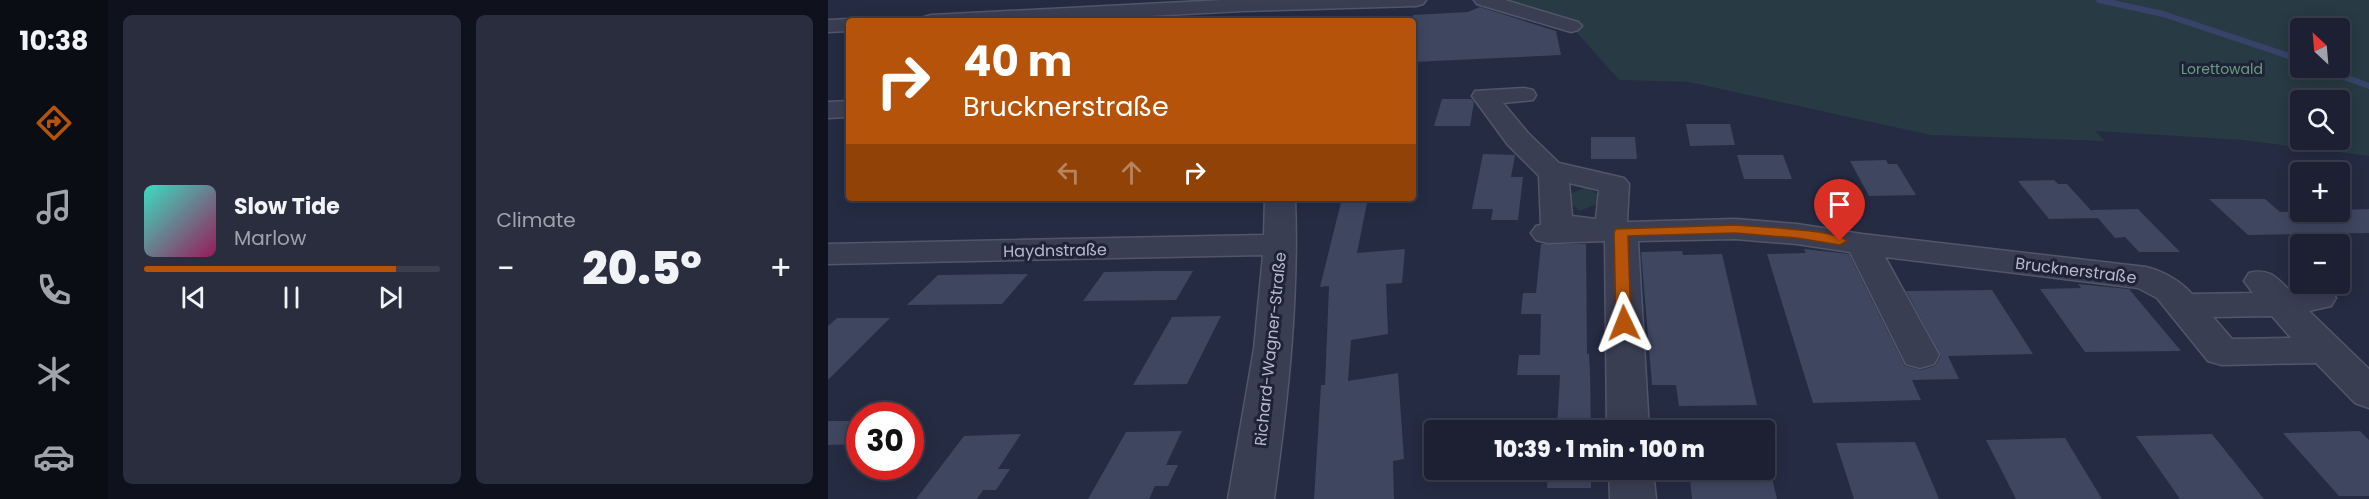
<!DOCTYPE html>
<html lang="en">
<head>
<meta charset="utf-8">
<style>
	:root { --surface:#1c2032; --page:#292d3e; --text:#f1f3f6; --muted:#a0a3ac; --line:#3a3e4d; --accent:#b45309 }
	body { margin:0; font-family:Poppins,sans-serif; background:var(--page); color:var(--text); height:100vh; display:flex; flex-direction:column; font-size:22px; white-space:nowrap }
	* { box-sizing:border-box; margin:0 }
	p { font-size:20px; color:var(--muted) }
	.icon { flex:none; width:33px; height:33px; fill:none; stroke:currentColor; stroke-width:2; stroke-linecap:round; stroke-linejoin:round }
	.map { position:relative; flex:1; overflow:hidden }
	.sheet { display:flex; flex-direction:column; gap:15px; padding:15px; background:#0f121c; width:720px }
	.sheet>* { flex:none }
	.hud { position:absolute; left:18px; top:18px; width:570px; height:183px; border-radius:6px; box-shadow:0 3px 15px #0003,0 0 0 2px var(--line); background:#b45309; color:#fff; overflow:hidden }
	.needle { width:39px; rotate:334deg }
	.tools { position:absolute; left:1462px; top:18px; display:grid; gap:12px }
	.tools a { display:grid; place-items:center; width:60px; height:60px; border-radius:6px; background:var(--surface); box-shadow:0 3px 15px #0003,0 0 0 2px var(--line); font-size:30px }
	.speed { position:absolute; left:18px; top:402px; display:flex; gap:12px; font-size:30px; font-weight:700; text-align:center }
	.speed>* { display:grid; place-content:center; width:78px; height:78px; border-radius:50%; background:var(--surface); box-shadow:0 3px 15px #0003,0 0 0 2px var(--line); line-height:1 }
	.speed .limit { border:9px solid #d22; background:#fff; color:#111 }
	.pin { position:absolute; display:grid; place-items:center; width:51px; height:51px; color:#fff; margin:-62px -26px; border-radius:50% 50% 50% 0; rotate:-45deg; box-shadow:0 0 6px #0007 }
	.pin .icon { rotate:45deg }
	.me { position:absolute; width:66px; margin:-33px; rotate:358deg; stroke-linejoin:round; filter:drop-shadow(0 0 4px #0008) }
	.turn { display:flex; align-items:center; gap:21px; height:126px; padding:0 18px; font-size:27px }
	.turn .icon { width:78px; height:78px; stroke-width:2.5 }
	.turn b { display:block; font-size:42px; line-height:51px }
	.lanes { display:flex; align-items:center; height:57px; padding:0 18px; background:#0003; justify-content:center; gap:30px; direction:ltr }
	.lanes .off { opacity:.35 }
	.big { font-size:45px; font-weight:800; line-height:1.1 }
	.sheet .tile { flex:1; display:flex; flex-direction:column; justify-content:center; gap:9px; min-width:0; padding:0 21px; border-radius:9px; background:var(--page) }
	.song { display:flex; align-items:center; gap:18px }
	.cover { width:72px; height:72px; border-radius:9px; background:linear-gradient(135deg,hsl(170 70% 55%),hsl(330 70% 35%)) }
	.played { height:6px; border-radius:3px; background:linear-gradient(90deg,var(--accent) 85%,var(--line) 85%) }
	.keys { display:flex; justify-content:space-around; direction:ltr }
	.heat { display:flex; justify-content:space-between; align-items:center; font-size:33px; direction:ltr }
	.sheet .tiles { flex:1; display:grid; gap:15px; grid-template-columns:repeat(2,1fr) }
	.trip { position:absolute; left:596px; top:420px; width:351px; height:60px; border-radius:6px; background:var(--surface); box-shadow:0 3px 15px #0003,0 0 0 2px var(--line); font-weight:800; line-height:60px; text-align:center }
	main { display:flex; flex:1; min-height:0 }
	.tab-bar { display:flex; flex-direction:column; width:108px; justify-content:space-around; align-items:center; background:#0b0d14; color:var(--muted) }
	.tab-bar .icon { width:42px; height:42px }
	.tab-bar .on { color:var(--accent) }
	.tab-bar b { font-size:27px; color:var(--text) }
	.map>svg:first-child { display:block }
	.green { fill:#283a43; fill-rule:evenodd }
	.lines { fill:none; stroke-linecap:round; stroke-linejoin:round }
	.stream { stroke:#394369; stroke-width:6 }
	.building { fill:#3f4660 }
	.minor-casing { stroke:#525669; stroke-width:3 }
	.minor { fill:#3a3e52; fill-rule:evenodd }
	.route { fill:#b45309; stroke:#753606; stroke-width:1.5 }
	.labels { text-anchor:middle; stroke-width:6; stroke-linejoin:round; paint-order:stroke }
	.far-park-label { font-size:14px; fill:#6d9d83; stroke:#1f2337 }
	.street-label { font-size:16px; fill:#b7bacc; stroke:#1f2337 }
</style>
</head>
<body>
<main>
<nav class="tab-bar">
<b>10:38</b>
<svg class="icon on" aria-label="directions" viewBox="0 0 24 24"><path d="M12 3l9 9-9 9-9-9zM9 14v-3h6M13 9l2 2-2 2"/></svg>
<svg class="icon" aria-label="music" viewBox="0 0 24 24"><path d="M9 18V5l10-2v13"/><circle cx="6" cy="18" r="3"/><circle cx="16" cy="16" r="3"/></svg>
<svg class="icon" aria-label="phone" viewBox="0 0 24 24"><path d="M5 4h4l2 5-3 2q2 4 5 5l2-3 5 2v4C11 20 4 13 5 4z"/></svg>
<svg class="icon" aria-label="climate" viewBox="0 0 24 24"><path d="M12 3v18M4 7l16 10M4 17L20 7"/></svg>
<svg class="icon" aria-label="car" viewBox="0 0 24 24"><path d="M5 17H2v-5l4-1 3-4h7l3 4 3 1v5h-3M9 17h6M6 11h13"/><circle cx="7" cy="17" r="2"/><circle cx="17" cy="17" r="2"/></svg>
</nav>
<section class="sheet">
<div class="tiles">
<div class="tile">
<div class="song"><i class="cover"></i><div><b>Slow Tide</b><p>Marlow</p></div></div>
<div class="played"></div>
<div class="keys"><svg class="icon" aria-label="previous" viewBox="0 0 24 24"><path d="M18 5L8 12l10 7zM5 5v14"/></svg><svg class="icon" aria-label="pause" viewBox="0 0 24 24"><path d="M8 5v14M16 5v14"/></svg><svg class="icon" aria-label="next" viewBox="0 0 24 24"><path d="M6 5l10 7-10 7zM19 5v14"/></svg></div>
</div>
<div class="tile"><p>Climate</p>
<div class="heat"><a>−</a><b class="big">20.5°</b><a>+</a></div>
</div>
</div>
</section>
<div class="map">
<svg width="1541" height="499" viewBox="0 0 1541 499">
	<rect width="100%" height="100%" fill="#252b42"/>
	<path class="green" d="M656,0H1541V156L1414,140L1267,131L1277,141L1103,135L861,82L791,80L743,26ZM1473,28H1512V68H1473ZM1473,100H1512V140H1473Z
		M759,187L778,200L752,211L734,197Z"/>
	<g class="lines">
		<path class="stream" d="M1271,0L1335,14L1473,60
			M1491,68L1541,86"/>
	</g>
	<path class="building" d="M652,7L728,31L733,55L585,62V15L640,12Z
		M614,99H643L646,102L642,126H606Z
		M858,124H902L907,145L862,146Z
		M763,137H807L809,159H763Z
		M655,154L687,155L683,177H695L690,220H663L665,209H644Z
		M909,155H955L964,179H916Z
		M1058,160L1060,164H1069L1088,195L1041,196L1022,161Z
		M1226,180L1230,184H1239L1270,218L1221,219L1190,181Z
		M514,198H540L529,253L577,249L574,283L558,284L560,334L523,340L520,381L570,373L576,459L565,461L566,499H486L493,385H497L501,286L492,287Z
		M1381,199H1437L1452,212L1541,209V233L1420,235Z
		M1310,209L1352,252H1311L1297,237L1287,238L1263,210Z
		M713,244H758L759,354H761L762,372L763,430H722V428H729L732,375H689L691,355H712L713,314H693L695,293H708Z
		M976,249L1021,254L1077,366L1093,370L1107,366L1113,356L1078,291L1164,290L1205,354L1120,356L1131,379L1084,380L1093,400L985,403L939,254L978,253Z
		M854,251L855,255L894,254L929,405L851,406L848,385H824L813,252Z
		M330,271H365L348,300L255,301L276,272Z
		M200,274L174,304L79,305L110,275Z
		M1250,284L1301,289L1353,351L1257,352L1212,289L1253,288Z
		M393,316L359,384L305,385L344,317Z
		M9,318H62L0,380V326Z
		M0,421H32V444L0,445Z
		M354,431L338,465H350L340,486H327L321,499H260L298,432Z
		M1532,431L1541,440V496H1511L1455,433Z
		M193,434L170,469H182L168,490H155L149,499H88L136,436Z
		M1384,434L1436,499H1352L1308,436Z
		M1237,438L1274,499H1188L1158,440Z
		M1087,442L1111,499H1026L1008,443Z
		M720,470H763V488H719Z
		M861,470H942L949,499H864Z"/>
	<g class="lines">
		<g class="minor-casing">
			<path id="minor" d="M395,0H598L595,4L588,6L415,11L224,21H93L96,17L103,15Z
				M646,0H677L750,22L754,26L750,30L743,32L649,4Z
				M21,19L29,21H21V31L0,32V20Z
				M696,88L705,90L708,95L705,100L675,103L700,133L731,163L796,178L801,184L799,222L907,219L969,224L1034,234L1318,267C1337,272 1351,280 1364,294L1425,293L1416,281L1421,273C1441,268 1448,277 1462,291L1490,287L1503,290L1508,298L1503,306L1481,311L1541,369V408L1527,403L1488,363L1394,365L1380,361L1329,298L1310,288L1057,257L1111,355L1106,364L1092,368L1078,364L1022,252L969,244L907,239L810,241L821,430H779L777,241L719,243L708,240L703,233L708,226L713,225L711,176L680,145L644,96L647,91ZM741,183L771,190L768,219L744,216ZM1444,316L1463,338L1404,339L1385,317Z
				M21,101V117L0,118V102Z
				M437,198H467C471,299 460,399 446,499H400L426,349L435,255L0,264V244L436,235Z
				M781,470H825L828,499H782Z"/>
		</g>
		<use href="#minor" class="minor"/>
	</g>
	<path class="route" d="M907,225C927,227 1007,229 1019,241L1012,245L969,238L907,233L800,236L803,323L796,328L790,327L788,323L786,232L788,229Z"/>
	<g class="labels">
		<g class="far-park-label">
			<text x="1394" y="74">Lorettowald</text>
		</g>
		<g class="street-label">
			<text transform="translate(227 250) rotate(-1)" y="6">Haydnstraße</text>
			<text transform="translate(1248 270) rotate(7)" y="6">Brucknerstraße</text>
			<text transform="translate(442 349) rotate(-84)" y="6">Richard-Wagner-Straße</text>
		</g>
	</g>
</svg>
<div class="tools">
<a><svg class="needle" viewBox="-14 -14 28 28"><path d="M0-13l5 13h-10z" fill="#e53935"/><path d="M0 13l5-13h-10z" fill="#a0a3ac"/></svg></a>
<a><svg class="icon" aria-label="search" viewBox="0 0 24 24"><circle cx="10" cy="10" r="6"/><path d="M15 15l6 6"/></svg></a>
<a>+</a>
<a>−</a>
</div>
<div class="speed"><div class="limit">30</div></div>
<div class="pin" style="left:1012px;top:241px;background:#d93025"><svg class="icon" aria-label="arrive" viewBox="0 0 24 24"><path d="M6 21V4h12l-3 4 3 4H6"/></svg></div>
<svg class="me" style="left:796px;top:323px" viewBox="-20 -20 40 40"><path d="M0-17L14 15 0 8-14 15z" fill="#b45309" stroke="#fff" stroke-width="4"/></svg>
<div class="trip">10:39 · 1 min · 100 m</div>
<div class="hud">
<div class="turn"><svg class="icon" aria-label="right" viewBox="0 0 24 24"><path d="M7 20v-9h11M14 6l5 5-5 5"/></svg><div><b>40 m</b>Brucknerstraße</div></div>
<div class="lanes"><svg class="icon off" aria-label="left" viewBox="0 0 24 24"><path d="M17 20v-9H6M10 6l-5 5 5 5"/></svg><svg class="icon off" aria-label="ahead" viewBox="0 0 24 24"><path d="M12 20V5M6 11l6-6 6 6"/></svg><svg class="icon" aria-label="right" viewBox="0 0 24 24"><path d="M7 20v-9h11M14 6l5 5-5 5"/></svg></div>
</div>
</div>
</main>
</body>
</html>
